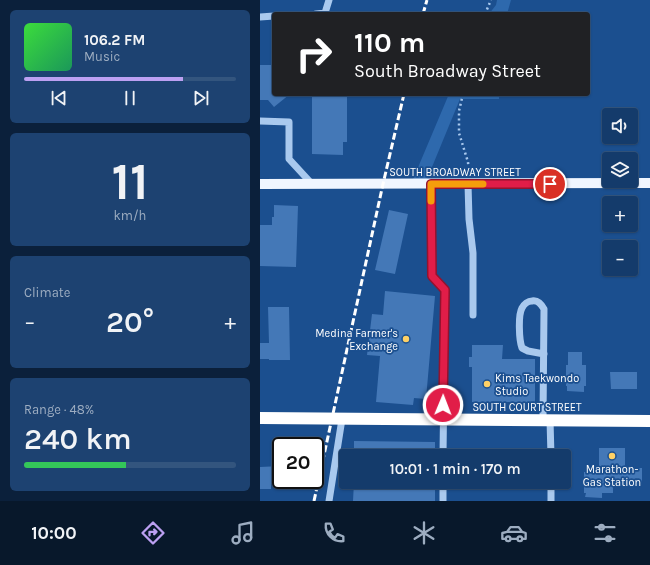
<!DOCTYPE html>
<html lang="en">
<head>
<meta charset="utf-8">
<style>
	:root { --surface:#143b6b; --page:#1d4271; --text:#f1f3f6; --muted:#9dadc1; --line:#33557e; --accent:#bca0f2 }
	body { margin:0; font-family:Karla,sans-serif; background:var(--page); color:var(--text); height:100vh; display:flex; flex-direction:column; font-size:15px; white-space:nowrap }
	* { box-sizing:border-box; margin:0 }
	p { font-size:13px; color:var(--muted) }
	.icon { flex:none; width:22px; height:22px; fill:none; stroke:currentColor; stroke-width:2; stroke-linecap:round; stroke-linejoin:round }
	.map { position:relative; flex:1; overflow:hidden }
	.sheet { display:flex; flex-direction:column; gap:10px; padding:10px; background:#0b203b; width:260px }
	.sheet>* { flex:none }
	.banner { position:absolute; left:12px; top:12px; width:318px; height:84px; border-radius:4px; box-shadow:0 1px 3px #0004,0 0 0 1px var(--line); background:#202124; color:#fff; overflow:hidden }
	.buttons { position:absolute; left:342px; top:108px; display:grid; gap:8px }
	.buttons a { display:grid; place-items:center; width:36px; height:36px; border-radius:4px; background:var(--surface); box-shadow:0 1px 3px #0004,0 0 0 1px var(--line); font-size:20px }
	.speed { position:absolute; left:12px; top:437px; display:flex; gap:8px; font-size:20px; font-weight:700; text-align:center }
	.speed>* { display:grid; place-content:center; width:52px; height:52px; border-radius:50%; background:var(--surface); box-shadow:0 1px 3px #0004,0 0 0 1px var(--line); line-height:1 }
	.speed .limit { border:2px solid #111; border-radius:6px; background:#fff; color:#111 }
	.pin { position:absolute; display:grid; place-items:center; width:34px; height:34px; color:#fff; margin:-17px; border:2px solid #fff; border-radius:50%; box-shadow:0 1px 4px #0007 }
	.me { position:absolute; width:44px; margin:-22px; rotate:1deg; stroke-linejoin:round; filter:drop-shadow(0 0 3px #0008) }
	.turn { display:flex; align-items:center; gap:14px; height:84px; padding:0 16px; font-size:18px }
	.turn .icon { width:52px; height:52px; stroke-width:2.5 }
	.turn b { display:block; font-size:28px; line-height:34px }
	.big { font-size:30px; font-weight:600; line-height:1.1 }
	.sheet .tile { flex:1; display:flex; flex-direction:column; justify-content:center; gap:6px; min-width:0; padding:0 14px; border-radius:6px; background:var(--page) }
	.sheet .dial { align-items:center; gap:0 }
	.dial b { font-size:52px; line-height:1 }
	.song { display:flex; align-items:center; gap:12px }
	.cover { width:48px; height:48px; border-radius:6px; background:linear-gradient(135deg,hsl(120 70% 55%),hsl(150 70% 35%)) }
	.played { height:4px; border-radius:2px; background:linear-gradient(90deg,var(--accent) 75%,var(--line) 75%) }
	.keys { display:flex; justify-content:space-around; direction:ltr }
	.heat { display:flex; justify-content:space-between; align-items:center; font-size:22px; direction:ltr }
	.charge { height:6px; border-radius:3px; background:linear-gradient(90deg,#34c759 48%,var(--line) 0) }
	.trip { position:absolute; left:79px; top:449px; width:232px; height:40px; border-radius:4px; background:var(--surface); box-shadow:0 1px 3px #0004,0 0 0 1px var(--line); font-weight:600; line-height:40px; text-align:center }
	.menu { display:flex; height:64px; justify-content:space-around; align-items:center; background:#08182b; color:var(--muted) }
	.menu .icon { width:28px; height:28px }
	.menu .active { color:var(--accent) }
	.menu b { font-size:18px; color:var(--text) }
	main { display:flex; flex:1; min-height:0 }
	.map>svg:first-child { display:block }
	.green { fill:#2e69ad }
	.building { fill:#4478b7 }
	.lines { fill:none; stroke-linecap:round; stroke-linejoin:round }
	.path { stroke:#a9c9ee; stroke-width:2.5; stroke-dasharray:2 3; stroke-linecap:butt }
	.minor { stroke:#a9c9ee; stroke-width:7 }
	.major { stroke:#f0f6ff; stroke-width:10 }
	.highway { stroke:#fff; stroke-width:12 }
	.rail { stroke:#fff; stroke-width:3; stroke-dasharray:7 3; stroke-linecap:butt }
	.route-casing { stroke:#92132f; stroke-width:10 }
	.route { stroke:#e11d48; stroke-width:7 }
	.slow { stroke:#f59e0b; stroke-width:7 }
	.poi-dot { fill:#ffd166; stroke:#1b4f8f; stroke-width:1.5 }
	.labels { text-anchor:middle; stroke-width:3.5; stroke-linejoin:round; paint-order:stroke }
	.street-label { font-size:11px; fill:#fff; stroke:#1b4f8f }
	.poi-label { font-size:11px; fill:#fff; stroke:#1b4f8f; text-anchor:end }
</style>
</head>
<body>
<main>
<section class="sheet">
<div class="tile">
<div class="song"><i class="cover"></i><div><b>106.2 FM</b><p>Music</p></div></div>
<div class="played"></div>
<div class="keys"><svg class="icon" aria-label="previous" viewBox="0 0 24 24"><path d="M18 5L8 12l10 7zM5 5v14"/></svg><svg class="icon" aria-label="pause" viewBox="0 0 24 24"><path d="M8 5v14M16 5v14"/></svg><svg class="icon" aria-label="next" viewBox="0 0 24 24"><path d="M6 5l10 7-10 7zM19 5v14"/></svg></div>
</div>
<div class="tile dial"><b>11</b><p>km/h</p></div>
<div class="tile"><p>Climate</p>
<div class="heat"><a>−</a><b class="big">20°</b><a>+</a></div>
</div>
<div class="tile"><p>Range · 48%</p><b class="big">240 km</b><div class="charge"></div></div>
</section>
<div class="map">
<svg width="390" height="501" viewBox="0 0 390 501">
	<rect width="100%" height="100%" fill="#1b4f8f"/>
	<path class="green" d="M237,0H251L247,14H229L236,5Z
		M189,94H239V99H200L165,184H151Z"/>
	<path class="building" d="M0,65H14V94H30L14,107L8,100H0Z
		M52,94H87V142H83V155L52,154Z
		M14,205L38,206L36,267L0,266V225H12V217H14Z
		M129,210L148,214L135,274L115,270Z
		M125,291L175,296L166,399L154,398L153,405L116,402L120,356L107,355L112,314L123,315Z
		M8,307H29L30,360H9V359H0V343H9Z
		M212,345H243L242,359H275V402H212V367H209V357H212Z
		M308,352H322V365H326V386H324V392L307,391V386H306V365H308Z
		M350,372H377V389H351Z
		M94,441L175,442V456H94Z
		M339,448H365V468H382V485L353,486V493H342V498L325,497L326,493H324V472H339Z
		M21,466V484H11V489H0V467Z
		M94,482H175V501H93Z"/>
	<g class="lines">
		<path class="path" d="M225,14L231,0
			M203,94L199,111V133L208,162L209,174"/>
		<path class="minor" d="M56,14L65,13L69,0
			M0,17L14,16
			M0,121L29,122V159L52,184
			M171,184L172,276L185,290L183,456
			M208,184L209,219L213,253V315
			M283,420L284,309C281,304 278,300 272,301C268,301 264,304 262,308C258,315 259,340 262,348L268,351L284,354
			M290,420L291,456
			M291,482V501
			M69,501L82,419
			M183,501V482"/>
		<path class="major" d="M0,184L390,183"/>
		<path class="highway" d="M0,418L390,421"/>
		<path class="rail" d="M163,14L167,0
			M54,501L123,184L144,94"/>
	</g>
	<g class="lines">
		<g class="route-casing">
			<path id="route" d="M183,405L185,290L172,276L171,184H290"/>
		</g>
		<use href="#route" class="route"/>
		<path class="slow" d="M171,201V184H223"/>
	</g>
	<g class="poi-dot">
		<circle cx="146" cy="339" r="4"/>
		<circle cx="227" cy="384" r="4"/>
		<circle cx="352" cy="456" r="4"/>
	</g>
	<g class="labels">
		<g class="street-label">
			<text x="195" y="176">SOUTH BROADWAY STREET</text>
			<text x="267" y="411">SOUTH COURT STREET</text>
		</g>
		<g class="poi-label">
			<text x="138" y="337">Medina Farmer's<tspan x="138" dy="13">Exchange</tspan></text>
			<text x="235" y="382" text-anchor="start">Kims Taekwondo<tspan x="235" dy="13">Studio</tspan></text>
			<text x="352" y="473" text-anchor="middle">Marathon-<tspan x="352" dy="13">Gas Station</tspan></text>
		</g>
	</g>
</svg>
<div class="buttons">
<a><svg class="icon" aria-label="sound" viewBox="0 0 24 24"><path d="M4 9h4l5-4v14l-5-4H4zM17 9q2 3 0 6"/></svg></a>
<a><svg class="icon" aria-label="layers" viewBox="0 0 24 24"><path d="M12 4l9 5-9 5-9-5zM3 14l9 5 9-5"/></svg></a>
<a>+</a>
<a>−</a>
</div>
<div class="speed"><div class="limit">20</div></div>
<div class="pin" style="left:290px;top:184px;background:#d93025"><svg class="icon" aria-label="arrive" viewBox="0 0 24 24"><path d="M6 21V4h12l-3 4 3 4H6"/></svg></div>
<svg class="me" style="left:183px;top:405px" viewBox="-20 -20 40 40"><circle r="17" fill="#e11d48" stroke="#fff" stroke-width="3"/><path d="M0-11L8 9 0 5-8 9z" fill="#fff"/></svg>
<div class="trip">10:01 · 1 min · 170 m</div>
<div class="banner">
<div class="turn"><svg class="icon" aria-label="right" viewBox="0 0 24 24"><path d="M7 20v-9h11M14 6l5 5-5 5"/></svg><div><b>110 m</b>South Broadway Street</div></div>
</div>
</div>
</main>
<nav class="menu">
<b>10:00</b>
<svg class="icon active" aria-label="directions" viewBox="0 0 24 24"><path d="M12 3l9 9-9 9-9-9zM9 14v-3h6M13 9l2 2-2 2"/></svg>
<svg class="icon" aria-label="music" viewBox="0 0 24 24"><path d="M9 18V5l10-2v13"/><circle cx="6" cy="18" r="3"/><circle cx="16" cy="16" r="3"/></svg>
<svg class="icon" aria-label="phone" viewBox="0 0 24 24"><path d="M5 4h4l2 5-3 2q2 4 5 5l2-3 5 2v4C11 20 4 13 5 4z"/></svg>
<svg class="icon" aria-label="climate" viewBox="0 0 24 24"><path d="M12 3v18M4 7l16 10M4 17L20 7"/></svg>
<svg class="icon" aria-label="car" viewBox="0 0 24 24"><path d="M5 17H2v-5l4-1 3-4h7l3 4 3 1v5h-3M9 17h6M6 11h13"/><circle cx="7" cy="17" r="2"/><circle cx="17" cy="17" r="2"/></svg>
<svg class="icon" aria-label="filters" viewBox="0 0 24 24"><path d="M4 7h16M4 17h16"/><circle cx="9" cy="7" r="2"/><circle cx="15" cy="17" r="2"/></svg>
</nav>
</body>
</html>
